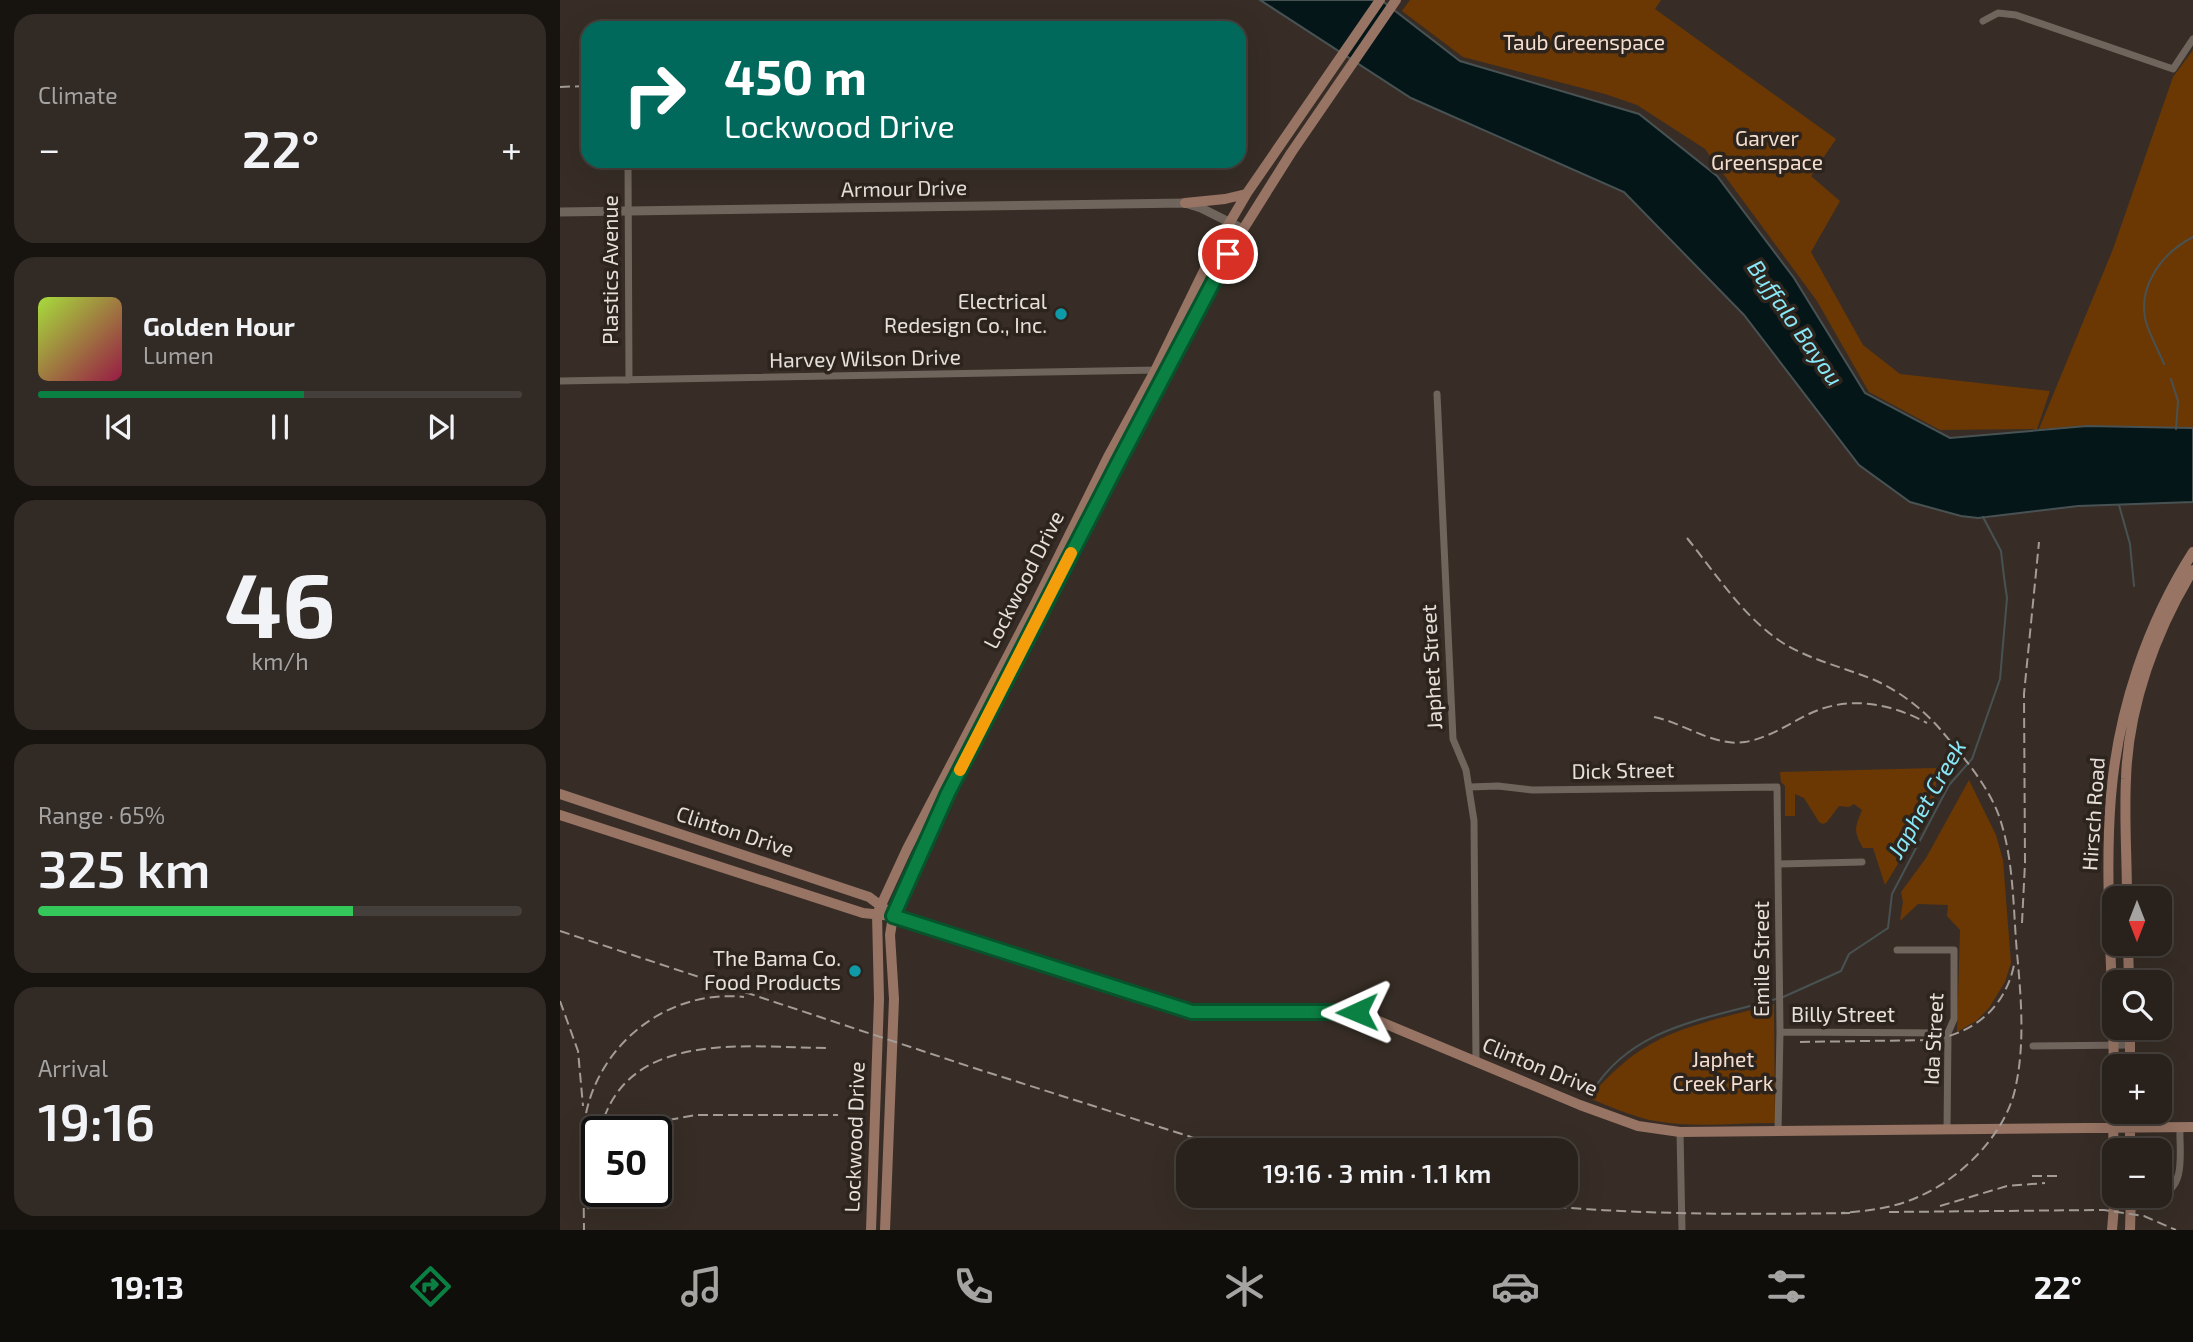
<!DOCTYPE html>
<html lang="en">
<head>
<meta charset="utf-8">
<style>
	:root { --surface:#29221c; --page:#312a25; --text:#f1f3f6; --muted:#a5a4a3; --line:#453f3b; --accent:#0b8043 }
	body { margin:0; font-family:"Exo 2",sans-serif; background:var(--page); color:var(--text); height:100vh; display:flex; flex-direction:column; font-size:26px; white-space:nowrap }
	* { box-sizing:border-box; margin:0 }
	p { font-size:23px; color:var(--muted) }
	.icon { flex:none; width:38px; height:38px; fill:none; stroke:currentColor; stroke-width:2; stroke-linecap:round; stroke-linejoin:round }
	.map { position:relative; flex:1; overflow:hidden }
	.panel { display:flex; flex-direction:column; gap:14px; padding:14px; background:#17130f; width:560px }
	.panel>* { flex:none }
	.guide { position:absolute; left:21px; top:21px; width:665px; height:147px; border-radius:21px; box-shadow:0 7px 28px #0002,0 0 0 2px var(--line); background:#00695c; color:#fff; overflow:hidden }
	.needle { width:46px; rotate:180deg }
	.tools { position:absolute; left:1542px; top:886px; display:grid; gap:14px }
	.tools a { display:grid; place-items:center; width:70px; height:70px; border-radius:14px; background:var(--surface); box-shadow:0 7px 28px #0002,0 0 0 2px var(--line); font-size:35px }
	.speed { position:absolute; left:21px; top:1116px; display:flex; gap:14px; font-size:35px; font-weight:700; text-align:center }
	.speed>* { display:grid; place-content:center; width:91px; height:91px; border-radius:50%; background:var(--surface); box-shadow:0 7px 28px #0002,0 0 0 2px var(--line); line-height:1 }
	.speed .limit { border:4px solid #111; border-radius:10px; background:#fff; color:#111 }
	.pin { position:absolute; display:grid; place-items:center; width:60px; height:60px; color:#fff; margin:-30px; border:4px solid #fff; border-radius:50%; box-shadow:0 2px 7px #0007 }
	.me { position:absolute; width:77px; margin:-38px; rotate:269deg; stroke-linejoin:round; filter:drop-shadow(0 0 5px #0008) }
	.turn { display:flex; align-items:center; gap:24px; height:147px; padding:0 28px; font-size:32px }
	.turn .icon { width:91px; height:91px; stroke-width:2.5 }
	.turn b { display:block; font-size:49px; line-height:60px }
	.big { font-size:52px; font-weight:600; line-height:1.1 }
	.panel .widget { flex:1; display:flex; flex-direction:column; justify-content:center; gap:10px; min-width:0; padding:0 24px; border-radius:21px; background:var(--page) }
	.panel .dial { align-items:center; gap:0 }
	.dial b { font-size:91px; line-height:1 }
	.song { display:flex; align-items:center; gap:21px }
	.cover { width:84px; height:84px; border-radius:10px; background:linear-gradient(135deg,hsl(80 70% 55%),hsl(340 70% 35%)) }
	.played { height:7px; border-radius:4px; background:linear-gradient(90deg,var(--accent) 55%,var(--line) 55%) }
	.keys { display:flex; justify-content:space-around; direction:ltr }
	.heat { display:flex; justify-content:space-between; align-items:center; font-size:38px; direction:ltr }
	.charge { height:10px; border-radius:5px; background:linear-gradient(90deg,#34c759 65%,var(--line) 0) }
	.trip { position:absolute; left:616px; top:1138px; width:402px; height:70px; border-radius:21px; background:var(--surface); box-shadow:0 7px 28px #0002,0 0 0 2px var(--line); font-weight:600; line-height:70px; text-align:center }
	.menu { display:flex; height:112px; justify-content:space-around; align-items:center; background:#100e0b; color:var(--muted) }
	.menu .icon { width:49px; height:49px }
	.menu .active { color:var(--accent) }
	.menu b { font-size:32px; color:var(--text) }
	main { display:flex; flex:1; min-height:0 }
	.map>svg:first-child { display:block }
	.green { fill:#6b3803 }
	.water { fill:#051619; stroke:#485253; stroke-width:2 }
	.lines { fill:none; stroke-linecap:round; stroke-linejoin:round }
	.stream { stroke:#485253; stroke-width:2 }
	.minor { stroke:#70655c; stroke-width:7 }
	.tertiary { stroke:#70655c; stroke-width:9 }
	.secondary { stroke:#977464; stroke-width:10 }
	.rail { stroke:#a49c97; stroke-width:2; stroke-dasharray:10 5; stroke-linecap:butt }
	.route-casing { stroke:#07532c; stroke-width:18 }
	.route { stroke:#0b8043; stroke-width:12 }
	.slow { stroke:#f59e0b; stroke-width:12 }
	.culture-dot { fill:#0f9aa8; stroke:#2d241d; stroke-width:2.5 }
	.labels { text-anchor:middle; stroke-width:7; stroke-linejoin:round; paint-order:stroke }
	.park-label { font-size:21px; fill:#f4decf; stroke:#2d241d }
	.street-label { font-size:21px; fill:#e6dfda; stroke:#2d241d }
	.poi-label { font-size:21px; fill:#e6dfda; stroke:#2d241d; text-anchor:end }
	.water-label { font-size:23px; font-style:italic; fill:#89e8f8; stroke:#2d241d }
</style>
</head>
<body>
<main>
<section class="panel">
<div class="widget"><p>Climate</p>
<div class="heat"><a>−</a><b class="big">22°</b><a>+</a></div>
</div>
<div class="widget">
<div class="song"><i class="cover"></i><div><b>Golden Hour</b><p>Lumen</p></div></div>
<div class="played"></div>
<div class="keys"><svg class="icon" aria-label="previous" viewBox="0 0 24 24"><path d="M18 5L8 12l10 7zM5 5v14"/></svg><svg class="icon" aria-label="pause" viewBox="0 0 24 24"><path d="M8 5v14M16 5v14"/></svg><svg class="icon" aria-label="next" viewBox="0 0 24 24"><path d="M6 5l10 7-10 7zM19 5v14"/></svg></div>
</div>
<div class="widget dial"><b>46</b><p>km/h</p></div>
<div class="widget"><p>Range · 65%</p><b class="big">325 km</b><div class="charge"></div></div>
<div class="widget"><p>Arrival</p><b class="big">19:16</b></div>
</section>
<div class="map">
<svg width="1633" height="1230" viewBox="0 0 1633 1230">
	<rect width="100%" height="100%" fill="#372d26"/>
	<path class="green" d="M850,0H1101L1095,9L1276,139L1251,176L1280,201L1251,252L1303,345L1340,374L1490,391L1477,429L1380,430L1309,392L1257,301L1145,149L1077,105L1045,94L903,57L842,11Z
		M1633,50V428L1527,426L1479,429L1553,249L1613,77Z
		M1376,768V794L1352,841L1325,885L1313,848H1303C1293,830 1295,828 1302,810L1294,804L1289,807L1279,806L1267,822L1263,824L1259,822L1244,798L1235,794V816H1225V786L1221,782L1220,772Z
		M1409,780L1436,835L1443,860L1451,963L1445,982L1429,1008L1416,1021L1397,1032L1400,930L1387,916L1388,905L1358,904L1340,921L1343,902L1341,892L1366,858Z
		M1214,1004L1215,1123C1176,1123 1133,1128 1095,1121C1072,1117 1050,1106 1028,1098C1044,1081 1061,1063 1081,1050C1119,1025 1170,1016 1214,1004Z"/>
	<path class="water" d="M700,0H821L900,61L1079,114L1157,176L1234,278L1305,393L1390,438L1527,426L1633,428V502L1518,506L1418,518L1401,516L1350,502L1299,465L1184,315L1064,192L851,98Z"/>
	<g class="lines">
		<path class="stream" d="M1604,364C1599,352 1593,341 1588,328C1574,291 1600,254 1633,237
			M1611,379L1618,401L1616,429
			M1559,505L1570,544L1574,586
			M1221,998L1281,971L1289,954L1328,928L1332,894L1389,785L1412,759L1440,679L1447,598L1444,577L1441,551L1423,517
			M1032,1092C1072,1026 1148,1019 1216,999"/>
		<path class="minor" d="M1423,21L1438,13L1456,15L1613,69L1633,39
			M68,23V28
			M68,161L69,380
			M0,381L598,370
			M877,394L893,739L906,770L914,821L916,1062
			M910,787L938,786L972,790L1217,787L1220,1032L1218,1131
			M1219,864L1302,862
			M1337,950H1394V1019L1388,1033L1387,1130
			M1220,1032L1388,1033
			M1473,1046L1570,1045
			M1120,1132L1122,1230
			M1600,1195C1627,1187 1619,1151 1620,1128
			M1555,1196L1599,1195"/>
		<path class="tertiary" d="M0,212L625,203L641,208L683,229"/>
		<path class="secondary" d="M625,203L665,199L686,194
			M0,794L309,897L325,909
			M0,815L303,913L333,916L632,1012H797L1020,1105L1078,1126L1120,1132L1633,1127
			M1567,898C1567,858 1564,818 1566,779C1568,707 1596,630 1633,570
			M1568,943L1569,982
			M1570,1027V1066
			M1570,1111V1150
			M1554,1177C1552,1126 1555,1075 1553,1024C1551,948 1545,871 1551,796C1558,711 1587,624 1633,552
			M311,1230L319,999L317,914L347,849L475,604L548,457L595,371L656,246L687,193L820,0
			M325,1230L334,999L330,935L333,916L341,895L388,794L508,558L677,239L731,153L836,0
			M1552,1230L1555,1195
			M1570,1230L1571,1195"/>
		<path class="rail" d="M0,87L25,86
			M1127,538C1156,574 1184,618 1223,643C1249,659 1278,666 1307,677C1334,687 1361,707 1380,729C1401,754 1428,785 1439,816C1454,859 1453,908 1457,953C1461,996 1465,1042 1456,1085C1447,1133 1402,1178 1358,1197C1334,1208 1307,1211 1281,1213
			M1094,717C1124,723 1154,747 1185,742C1209,738 1228,724 1249,714C1288,695 1330,703 1367,723
			M1462,923L1465,863L1464,694L1479,542
			M0,931L414,1068L672,1150
			M0,1001L18,1051L23,1106
			M1240,1042L1371,1040C1413,1034 1445,1008 1454,965
			M40,1132C64,1027 189,1048 270,1048
			M81,1132L108,1120L136,1115H278
			M23,1148L24,1230
			M23,1158C24,1141 23,1125 27,1109C44,1039 112,989 184,997
			M1472,1176H1497
			M32,1191L37,1160
			M892,1195C1024,1215 1157,1215 1290,1213
			M1380,1206L1447,1186L1485,1183
			M28,1209L37,1183
			M1329,1212L1544,1210L1584,1216L1616,1230"/>
	</g>
	<g class="lines">
		<g class="route-casing">
			<path id="route" d="M668,254L558,463L388,793L333,916L632,1012H797"/>
		</g>
		<use href="#route" class="route"/>
		<path class="slow" d="M400,770L511,553"/>
	</g>
	<g class="culture-dot">
		<circle cx="501" cy="314" r="7"/>
		<circle cx="295" cy="971" r="7"/>
	</g>
	<g class="labels">
		<g class="park-label">
			<text x="1024" y="50">Taub Greenspace</text>
			<text x="1207" y="146">Garver<tspan x="1207" dy="24">Greenspace</tspan></text>
			<text x="1163" y="1067">Japhet<tspan x="1163" dy="24">Creek Park</tspan></text>
		</g>
		<g class="street-label">
			<text transform="translate(344 189) rotate(-1)" y="7">Armour Drive</text>
			<text transform="translate(51 270) rotate(-90)" y="7">Plastics Avenue</text>
			<text transform="translate(305 359) rotate(-1)" y="7">Harvey Wilson Drive</text>
			<text transform="translate(464 580) rotate(-63)" y="7">Lockwood Drive</text>
			<text transform="translate(872 667) rotate(-93)" y="7">Japhet Street</text>
			<text transform="translate(1063 771) rotate(-1)" y="7">Dick Street</text>
			<text transform="translate(1534 814) rotate(-86)" y="7">Hirsch Road</text>
			<text transform="translate(175 832) rotate(18)" y="7">Clinton Drive</text>
			<text transform="translate(1202 959) rotate(-90)" y="7">Emile Street</text>
			<text x="1283" y="1022">Billy Street</text>
			<text transform="translate(1374 1039) rotate(-87)" y="7">Ida Street</text>
			<text transform="translate(980 1067) rotate(22)" y="7">Clinton Drive</text>
			<text transform="translate(295 1137) rotate(-88)" y="7">Lockwood Drive</text>
		</g>
		<g class="poi-label">
			<text x="487" y="309">Electrical<tspan x="487" dy="24">Redesign Co., Inc.</tspan></text>
			<text x="281" y="966">The Bama Co.<tspan x="281" dy="24">Food Products</tspan></text>
		</g>
		<g class="water-label">
			<text transform="translate(1235 323) rotate(55)" y="8">Buffalo Bayou</text>
			<text transform="translate(1367 799) rotate(-60)" y="8">Japhet Creek</text>
		</g>
	</g>
</svg>
<div class="tools">
<a><svg class="needle" viewBox="-14 -14 28 28"><path d="M0-13l5 13h-10z" fill="#e53935"/><path d="M0 13l5-13h-10z" fill="#a5a4a3"/></svg></a>
<a><svg class="icon" aria-label="search" viewBox="0 0 24 24"><circle cx="10" cy="10" r="6"/><path d="M15 15l6 6"/></svg></a>
<a>+</a>
<a>−</a>
</div>
<div class="speed"><div class="limit">50</div></div>
<div class="pin" style="left:668px;top:254px;background:#d93025"><svg class="icon" aria-label="arrive" viewBox="0 0 24 24"><path d="M6 21V4h12l-3 4 3 4H6"/></svg></div>
<svg class="me" style="left:797px;top:1012px" viewBox="-20 -20 40 40"><path d="M0-17L14 15 0 8-14 15z" fill="#0b8043" stroke="#fff" stroke-width="4"/></svg>
<div class="trip">19:16 · 3 min · 1.1 km</div>
<div class="guide">
<div class="turn"><svg class="icon" aria-label="right" viewBox="0 0 24 24"><path d="M7 20v-9h11M14 6l5 5-5 5"/></svg><div><b>450 m</b>Lockwood Drive</div></div>
</div>
</div>
</main>
<nav class="menu">
<b>19:13</b>
<svg class="icon active" aria-label="directions" viewBox="0 0 24 24"><path d="M12 3l9 9-9 9-9-9zM9 14v-3h6M13 9l2 2-2 2"/></svg>
<svg class="icon" aria-label="music" viewBox="0 0 24 24"><path d="M9 18V5l10-2v13"/><circle cx="6" cy="18" r="3"/><circle cx="16" cy="16" r="3"/></svg>
<svg class="icon" aria-label="phone" viewBox="0 0 24 24"><path d="M5 4h4l2 5-3 2q2 4 5 5l2-3 5 2v4C11 20 4 13 5 4z"/></svg>
<svg class="icon" aria-label="climate" viewBox="0 0 24 24"><path d="M12 3v18M4 7l16 10M4 17L20 7"/></svg>
<svg class="icon" aria-label="car" viewBox="0 0 24 24"><path d="M5 17H2v-5l4-1 3-4h7l3 4 3 1v5h-3M9 17h6M6 11h13"/><circle cx="7" cy="17" r="2"/><circle cx="17" cy="17" r="2"/></svg>
<svg class="icon" aria-label="filters" viewBox="0 0 24 24"><path d="M4 7h16M4 17h16"/><circle cx="9" cy="7" r="2"/><circle cx="15" cy="17" r="2"/></svg>
<b>22°</b>
</nav>
</body>
</html>
